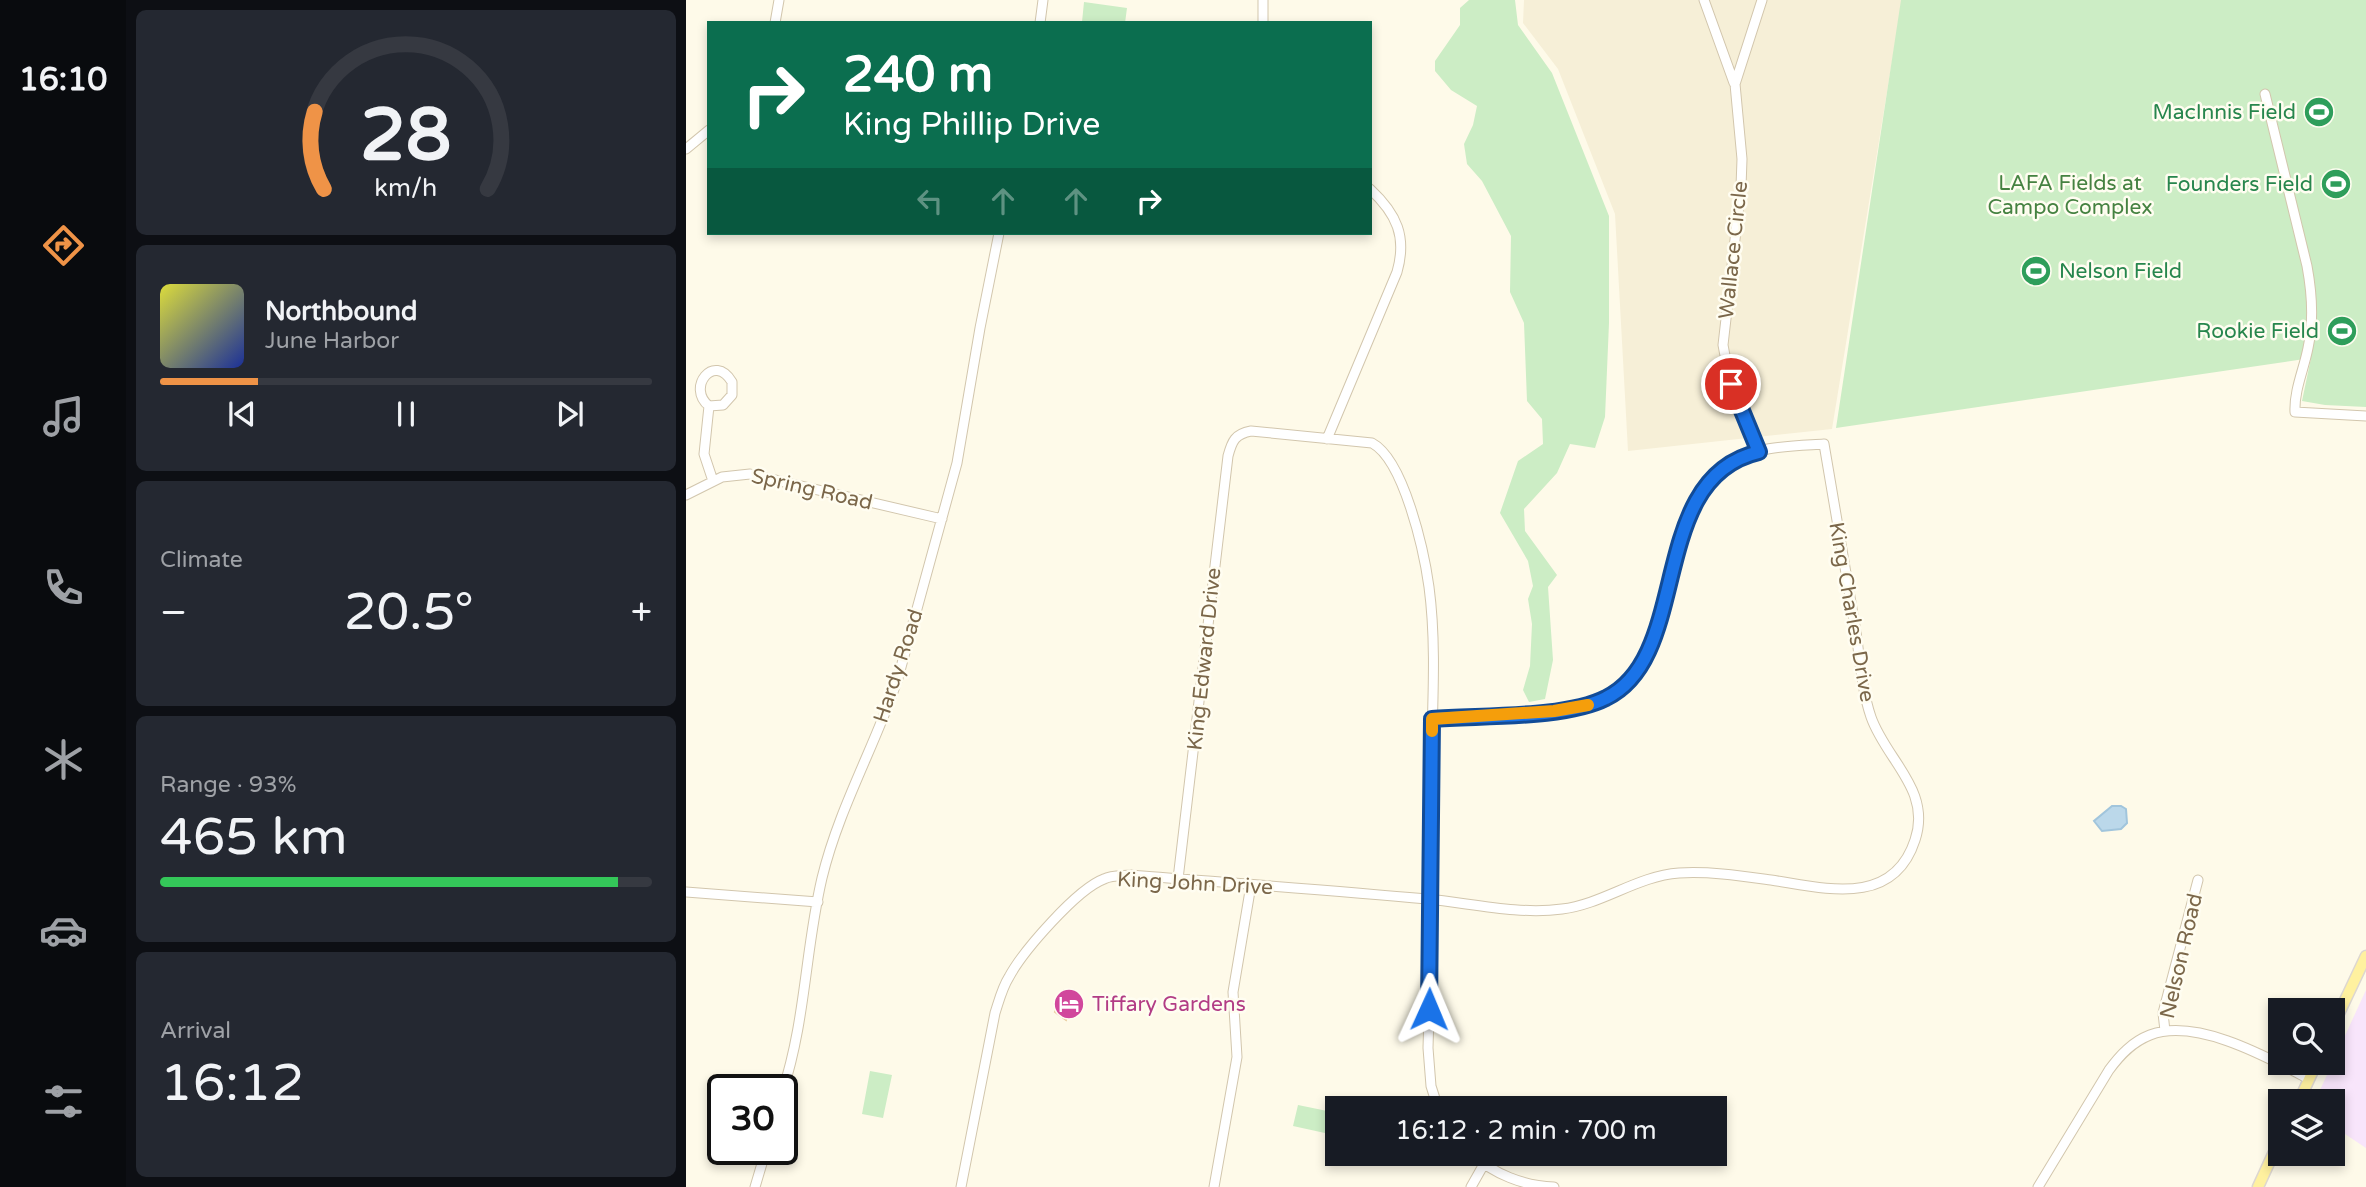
<!DOCTYPE html>
<html lang="en">
<head>
<meta charset="utf-8">
<style>
	:root { --surface:#171b24; --page:#242831; --text:#f1f3f6; --muted:#9ea1a6; --line:#363941; --accent:#ef9347 }
	body { margin:0; font-family:"Varela Round",sans-serif; background:var(--page); color:var(--text); height:100vh; display:flex; flex-direction:column; font-size:26px; white-space:nowrap }
	* { box-sizing:border-box; margin:0 }
	p { font-size:23px; color:var(--muted) }
	.icon { flex:none; width:38px; height:38px; fill:none; stroke:currentColor; stroke-width:2; stroke-linecap:round; stroke-linejoin:round }
	.map { position:relative; flex:1; overflow:hidden }
	.side { display:flex; flex-direction:column; gap:10px; padding:10px; background:#0d0f14; width:560px }
	.side>* { flex:none }
	.guide { position:absolute; left:21px; top:21px; width:665px; height:214px; border-radius:0px; box-shadow:0 4px 10px #0003; background:#0b6e4f; color:#fff; overflow:hidden }
	.tools { position:absolute; left:1582px; top:998px; display:grid; gap:14px }
	.tools a { display:grid; place-items:center; width:77px; height:77px; border-radius:0px; background:var(--surface); box-shadow:0 4px 10px #0003; font-size:35px }
	.speed { position:absolute; left:21px; top:1074px; display:flex; gap:14px; font-size:35px; font-weight:700; text-align:center }
	.speed>* { display:grid; place-content:center; width:91px; height:91px; border-radius:50%; background:var(--surface); box-shadow:0 4px 10px #0003; line-height:1 }
	.speed .limit { border:4px solid #111; border-radius:10px; background:#fff; color:#111 }
	.pin { position:absolute; display:grid; place-items:center; width:60px; height:60px; color:#fff; margin:-30px; border:4px solid #fff; border-radius:50%; box-shadow:0 2px 7px #0007 }
	.me { position:absolute; width:77px; margin:-38px; rotate:1deg; stroke-linejoin:round; filter:drop-shadow(0 0 5px #0008) }
	.turn { display:flex; align-items:center; gap:24px; height:147px; padding:0 21px; font-size:32px }
	.turn .icon { width:91px; height:91px; stroke-width:2.5 }
	.turn b { display:block; font-size:49px; line-height:60px }
	.lanes { display:flex; align-items:center; height:66px; padding:0 21px; background:#0003; justify-content:center; gap:35px; direction:ltr }
	.lanes .off { opacity:.35 }
	.big { font-size:52px; font-weight:600; line-height:1.1 }
	.side .widget { flex:1; display:flex; flex-direction:column; justify-content:center; gap:10px; min-width:0; padding:0 24px; border-radius:10px; background:var(--page) }
	.side .dial { align-items:center; gap:0 }
	.dial svg { height:182px; overflow:visible; fill:none; stroke:var(--line); stroke-width:7; stroke-linecap:round; text-anchor:middle }
	.dial text { fill:var(--text); stroke:none }
	.song { display:flex; align-items:center; gap:21px }
	.cover { width:84px; height:84px; border-radius:10px; background:linear-gradient(135deg,hsl(60 70% 55%),hsl(230 70% 35%)) }
	.played { height:7px; border-radius:4px; background:linear-gradient(90deg,var(--accent) 20%,var(--line) 20%) }
	.keys { display:flex; justify-content:space-around; direction:ltr }
	.heat { display:flex; justify-content:space-between; align-items:center; font-size:38px; direction:ltr }
	.charge { height:10px; border-radius:5px; background:linear-gradient(90deg,#34c759 93%,var(--line) 0) }
	.trip { position:absolute; left:639px; top:1096px; width:402px; height:70px; border-radius:0px; background:var(--surface); box-shadow:0 4px 10px #0003; font-weight:600; line-height:70px; text-align:center }
	main { display:flex; flex:1; min-height:0 }
	.tabs { display:flex; flex-direction:column; width:126px; justify-content:space-around; align-items:center; background:#090b0e; color:var(--muted) }
	.tabs .icon { width:49px; height:49px }
	.tabs .selected { color:var(--accent) }
	.tabs b { font-size:32px; color:var(--text) }
	.map>svg:first-child { display:block }
	.residential { fill:#f6efd7 }
	.education { fill:#f8e5fb }
	.green { fill:#ccedc5 }
	.water { fill:#bbd8ea; stroke:#a1c5dc; stroke-width:2 }
	.building { fill:#f5e1be; stroke:#e9cc9e; stroke-width:2 }
	.lines { fill:none; stroke-linecap:round; stroke-linejoin:round }
	.minor-casing { stroke:#d2c6ad; stroke-width:11 }
	.major-casing { stroke:#ddd7d0; stroke-width:13 }
	.minor { stroke:#fff; stroke-width:9 }
	.major { stroke:#fff19f; stroke-width:10 }
	.route-casing { stroke:#114b97; stroke-width:18 }
	.route { stroke:#1a73e8; stroke-width:12 }
	.slow { stroke:#f59e0b; stroke-width:12 }
	.labels { text-anchor:middle; stroke-width:5; stroke-linejoin:round; paint-order:stroke }
	.leisure-label { font-size:21px; fill:#27864d; stroke:#fffdf1; text-anchor:end }
	.park-label { font-size:21px; fill:#458241; stroke:#fffdf1 }
	.street-label { font-size:21px; fill:#7b674a; stroke:#fffdf1 }
	.hotel-label { font-size:21px; fill:#b23c85; stroke:#fffdf1; text-anchor:start }
</style>
</head>
<body>
<main>
<nav class="tabs">
<b>16:10</b>
<svg class="icon selected" aria-label="directions" viewBox="0 0 24 24"><path d="M12 3l9 9-9 9-9-9zM9 14v-3h6M13 9l2 2-2 2"/></svg>
<svg class="icon" aria-label="music" viewBox="0 0 24 24"><path d="M9 18V5l10-2v13"/><circle cx="6" cy="18" r="3"/><circle cx="16" cy="16" r="3"/></svg>
<svg class="icon" aria-label="phone" viewBox="0 0 24 24"><path d="M5 4h4l2 5-3 2q2 4 5 5l2-3 5 2v4C11 20 4 13 5 4z"/></svg>
<svg class="icon" aria-label="climate" viewBox="0 0 24 24"><path d="M12 3v18M4 7l16 10M4 17L20 7"/></svg>
<svg class="icon" aria-label="car" viewBox="0 0 24 24"><path d="M5 17H2v-5l4-1 3-4h7l3 4 3 1v5h-3M9 17h6M6 11h13"/><circle cx="7" cy="17" r="2"/><circle cx="17" cy="17" r="2"/></svg>
<svg class="icon" aria-label="filters" viewBox="0 0 24 24"><path d="M4 7h16M4 17h16"/><circle cx="9" cy="7" r="2"/><circle cx="15" cy="17" r="2"/></svg>
</nav>
<section class="side">
<div class="widget dial"><svg viewBox="0 0 100 80">
<path d="M14 69A42 42 0 1 1 86 69"/>
<path d="M14 69A42 42 0 0 1 10 35" stroke="#ef9347"/>
<text x="50" y="56" font-size="32" font-weight="700">28</text>
<text x="50" y="72" font-size="11">km/h</text>
</svg></div>
<div class="widget">
<div class="song"><i class="cover"></i><div><b>Northbound</b><p>June Harbor</p></div></div>
<div class="played"></div>
<div class="keys"><svg class="icon" aria-label="previous" viewBox="0 0 24 24"><path d="M18 5L8 12l10 7zM5 5v14"/></svg><svg class="icon" aria-label="pause" viewBox="0 0 24 24"><path d="M8 5v14M16 5v14"/></svg><svg class="icon" aria-label="next" viewBox="0 0 24 24"><path d="M6 5l10 7-10 7zM19 5v14"/></svg></div>
</div>
<div class="widget"><p>Climate</p>
<div class="heat"><a>−</a><b class="big">20.5°</b><a>+</a></div>
</div>
<div class="widget"><p>Range · 93%</p><b class="big">465 km</b><div class="charge"></div></div>
<div class="widget"><p>Arrival</p><b class="big">16:12</b></div>
</section>
<div class="map">
<svg width="1680" height="1187" viewBox="0 0 1680 1187">
	<rect width="100%" height="100%" fill="#fefae9"/>
	<path class="residential" d="M838,0H1216L1146,429L942,451L929,214L872,69L837,23Z"/>
	<path class="education" d="M1680,990V1148L1647,1126V1101H1629Z"/>
	<path class="green" d="M783,0H829L832,25L866,73L923,216V323L919,417L909,448L884,444L871,473L838,509L839,531L871,575L862,587L867,660L859,699L843,702L837,690L844,666L846,624L842,599L847,586L842,561L814,513L832,461L857,444L856,419L841,401L838,323L824,292L825,236L796,181L781,164L778,144L787,125L791,106L765,90L749,71V61L774,25V8Z
		M1215,0H1680V407L1639,405L1616,401L1625,358L1150,428Z
		M398,2L441,8L439,23L396,22Z
		M184,1071L206,1075L197,1118L176,1114Z
		M612,1105L651,1113L648,1135L607,1126Z"/>
	<path class="water" d="M1426,806H1435L1440,809L1441,823L1435,829L1416,831L1408,821Z"/>
	<path class="building" d="M378,991L396,1001L389,1013L383,1011L380,1020L369,1012Z"/>
	<g class="lines">
		<g class="minor-casing">
			<path id="minor" d="M1018,0L1048,83
				M89,23L93,0
				M354,23L357,0
				M577,23V0
				M1579,94L1621,266C1626,293 1628,321 1622,348C1618,369 1608,390 1609,412L1680,416
				M0,149L23,130
				M23,406L37,405L46,395V382C28,352 0,388 23,406L18,454L27,481
				M641,439L711,272C721,237 711,214 684,189
				M1073,452L1044,382L1037,345L1055,187L1056,159L1049,84L1076,0
				M0,495L36,477L64,474L256,519
				M492,879L542,456C546,441 549,434 565,431L686,443C718,460 738,551 743,587C751,647 746,711 745,772C744,864 745,956 742,1048L745,1086L752,1108
				M0,892L132,902
				M1479,1031L1477,1013L1512,880
				M96,1093C120,1020 119,950 136,878C153,808 189,746 212,678L271,463L294,328L313,233
				M785,1153C807,1174 838,1186 868,1187
				M69,1187L80,1150
				M275,1187L309,1013C313,1001 316,988 323,977C337,951 391,889 418,879C426,875 436,876 445,875C544,883 642,890 741,899C784,903 832,915 876,909C917,904 951,876 993,873C1023,871 1056,876 1085,880C1138,888 1207,908 1229,840C1246,790 1200,760 1185,717C1176,691 1174,660 1170,632C1159,569 1149,507 1138,444C1108,446 1070,446 1043,462C996,490 979,606 959,658C950,673 939,687 923,697C886,718 791,715 746,719
				M528,1187L551,1057L547,992L565,885
				M785,1187L798,1164
				M1352,1187L1423,1070C1434,1055 1446,1042 1464,1035C1510,1017 1583,1058 1623,1079"/>
		</g>
		<g class="major-casing">
			<path id="major" d="M1647,1026L1680,956
				M1613,1101L1631,1062
				M1572,1187L1594,1139"/>
		</g>
		<use href="#minor" class="minor"/>
		<use href="#major" class="major"/>
	</g>
	<g class="lines">
		<g class="route-casing">
			<path id="route" d="M743,1009L746,719C794,715 879,719 920,698C1007,656 960,478 1073,452L1045,384"/>
		</g>
		<use href="#route" class="route"/>
		<path class="slow" d="M746,731V719L868,711L902,705"/>
	</g>
	<defs>
		<g id="stadium-disc" transform="scale(1.575)"><circle r="9.5" fill="#2e9e5b" stroke="#fffdf1"/><path d="M0-5a6.5 5 0 1 0 0 10a6.5 5 0 1 0 0-10ZM-3.5-1.8h7v3.6h-7Z" fill="#fff"/></g>
		<g id="hotel-disc" transform="scale(1.575)"><circle r="9.5" fill="#d1479c" stroke="#fffdf1"/><path d="M-6-4.5h1.5V1H6V5H4.5V3h-9V5H-6ZM-4 0a1.8 1.8 0 1 1 3.6 0ZM.5 0V-2.5h3Q6-2.5 6 0Z" fill="#fff"/></g>
	</defs>
	<g fill-rule="evenodd">
		<use href="#stadium-disc" x="1633" y="112"/>
		<use href="#stadium-disc" x="1650" y="184"/>
		<use href="#stadium-disc" x="1350" y="271"/>
		<use href="#stadium-disc" x="1656" y="331"/>
		<use href="#hotel-disc" x="383" y="1004"/>
	</g>
	<g class="labels">
		<g class="leisure-label">
			<text x="1610" y="119">MacInnis Field</text>
			<text x="1627" y="191">Founders Field</text>
			<text x="1373" y="278" text-anchor="start">Nelson Field</text>
			<text x="1633" y="338">Rookie Field</text>
		</g>
		<g class="park-label">
			<text x="1384" y="190">LAFA Fields at<tspan x="1384" dy="24">Campo Complex</tspan></text>
		</g>
		<g class="street-label">
			<text transform="translate(1047 250) rotate(-84)" y="7">Wallace Circle</text>
			<text transform="translate(126 489) rotate(13)" y="7">Spring Road</text>
			<text transform="translate(1166 612) rotate(80)" y="7">King Charles Drive</text>
			<text transform="translate(518 659) rotate(-84)" y="7">King Edward Drive</text>
			<text transform="translate(212 666) rotate(-72)" y="7">Hardy Road</text>
			<text transform="translate(509 883) rotate(3)" y="7">King John Drive</text>
			<text transform="translate(1495 956) rotate(-77)" y="7">Nelson Road</text>
		</g>
		<g class="hotel-label">
			<text x="406" y="1011">Tiffary Gardens</text>
		</g>
	</g>
</svg>
<div class="tools">
<a><svg class="icon" aria-label="search" viewBox="0 0 24 24"><circle cx="10" cy="10" r="6"/><path d="M15 15l6 6"/></svg></a>
<a><svg class="icon" aria-label="layers" viewBox="0 0 24 24"><path d="M12 4l9 5-9 5-9-5zM3 14l9 5 9-5"/></svg></a>
</div>
<div class="speed"><div class="limit">30</div></div>
<div class="pin" style="left:1045px;top:384px;background:#d93025"><svg class="icon" aria-label="arrive" viewBox="0 0 24 24"><path d="M6 21V4h12l-3 4 3 4H6"/></svg></div>
<svg class="me" style="left:743px;top:1009px" viewBox="-20 -20 40 40"><path d="M0-17L14 15 0 8-14 15z" fill="#1a73e8" stroke="#fff" stroke-width="4"/></svg>
<div class="trip">16:12 · 2 min · 700 m</div>
<div class="guide">
<div class="turn"><svg class="icon" aria-label="right" viewBox="0 0 24 24"><path d="M7 20v-9h11M14 6l5 5-5 5"/></svg><div><b>240 m</b>King Phillip Drive</div></div>
<div class="lanes"><svg class="icon off" aria-label="left" viewBox="0 0 24 24"><path d="M17 20v-9H6M10 6l-5 5 5 5"/></svg><svg class="icon off" aria-label="ahead" viewBox="0 0 24 24"><path d="M12 20V5M6 11l6-6 6 6"/></svg><svg class="icon off" aria-label="ahead" viewBox="0 0 24 24"><path d="M12 20V5M6 11l6-6 6 6"/></svg><svg class="icon" aria-label="right" viewBox="0 0 24 24"><path d="M7 20v-9h11M14 6l5 5-5 5"/></svg></div>
</div>
</div>
</main>
</body>
</html>
